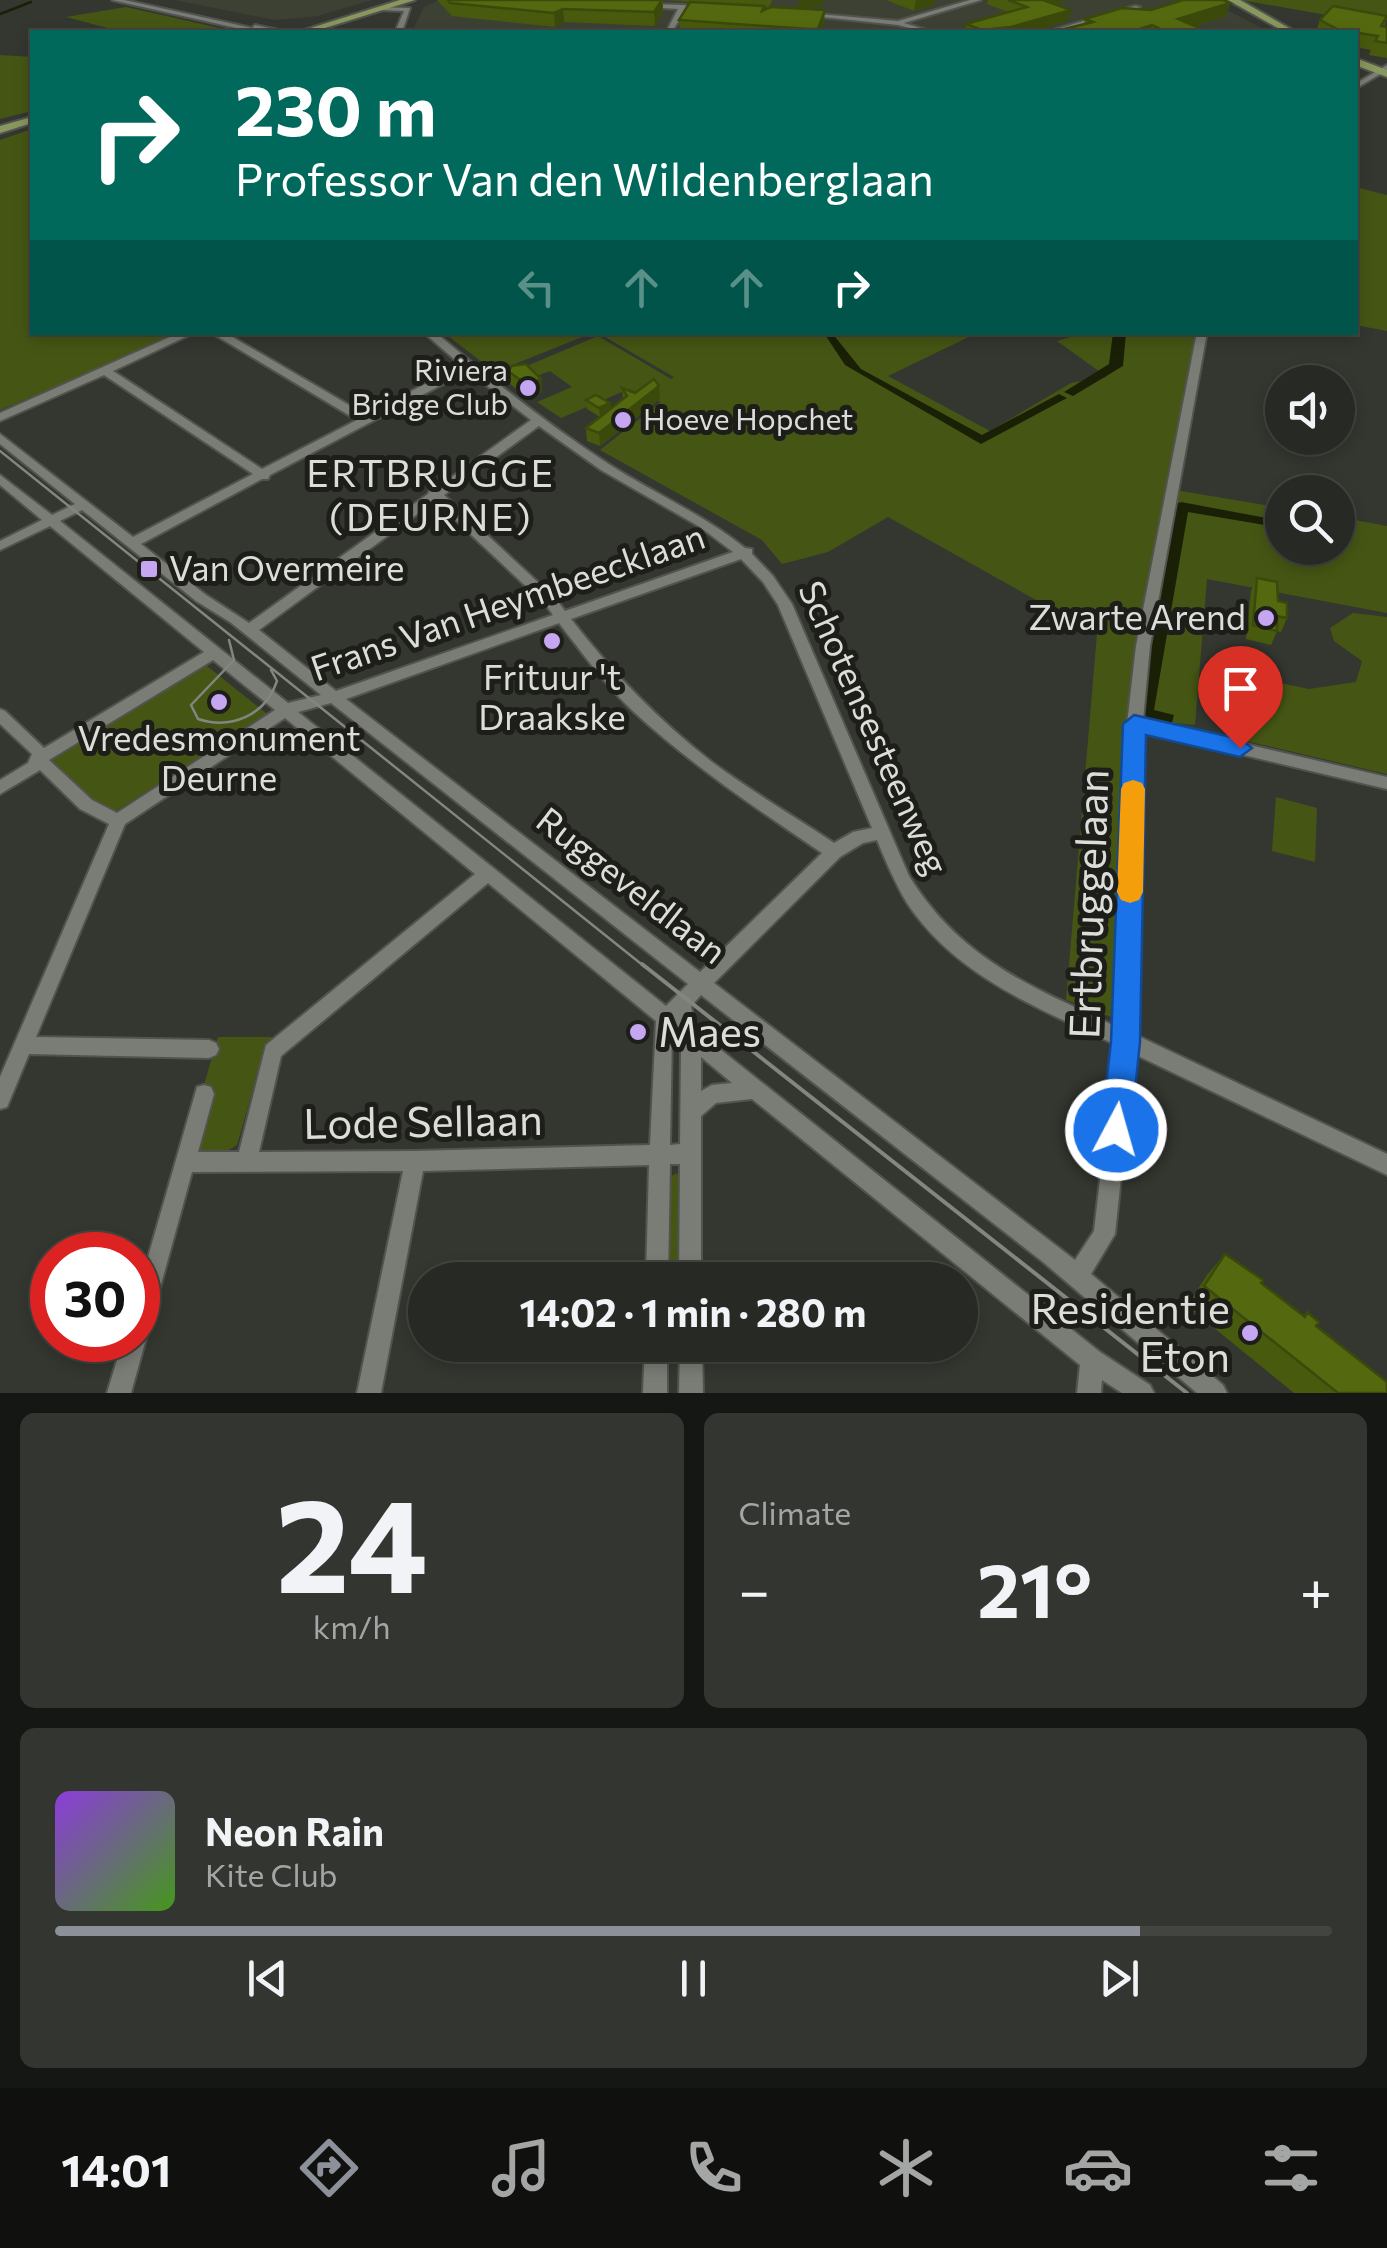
<!DOCTYPE html>
<html lang="en">
<head>
<meta charset="utf-8">
<style>
	:root { --surface:#272924; --page:#333531; --text:#f1f3f6; --muted:#a4a6a6; --line:#434541; --accent:#8c9099 }
	body { margin:0; font-family:Commissioner,sans-serif; background:var(--page); color:var(--text); height:100vh; display:flex; flex-direction:column; font-size:38px; white-space:nowrap }
	* { box-sizing:border-box; margin:0 }
	p { font-size:32px; color:var(--muted) }
	.icon { flex:none; width:55px; height:55px; fill:none; stroke:currentColor; stroke-width:2; stroke-linecap:round; stroke-linejoin:round }
	.map { position:relative; height:1393px; overflow:hidden }
	.side { display:flex; flex-direction:column; gap:20px; padding:20px; background:#151714; flex:1 }
	.side>* { flex:none }
	.banner { position:absolute; left:30px; top:30px; width:1328px; height:305px; border-radius:0px; box-shadow:0 5px 15px #0003,0 0 0 2px var(--line); background:#00695c; color:#fff; overflow:hidden }
	.buttons { position:absolute; left:1265px; top:365px; display:grid; gap:20px }
	.buttons a { display:grid; place-items:center; width:90px; height:90px; border-radius:50%; background:var(--surface); box-shadow:0 5px 15px #0003,0 0 0 2px var(--line); font-size:50px }
	.speed { position:absolute; left:30px; top:1232px; display:flex; gap:20px; font-size:50px; font-weight:700; text-align:center }
	.speed>* { display:grid; place-content:center; width:130px; height:130px; border-radius:50%; background:var(--surface); box-shadow:0 5px 15px #0003,0 0 0 2px var(--line); line-height:1 }
	.speed .limit { border:15px solid #d22; background:#fff; color:#111 }
	.pin { position:absolute; display:grid; place-items:center; width:85px; height:85px; color:#fff; margin:-102px -42px; border-radius:50% 50% 50% 0; rotate:-45deg; box-shadow:0 0 10px #0007 }
	.pin .icon { rotate:45deg }
	.me { position:absolute; width:110px; margin:-55px; rotate:6deg; stroke-linejoin:round; filter:drop-shadow(0 0 8px #0008) }
	.turn { display:flex; align-items:center; gap:35px; height:210px; padding:0 40px; font-size:45px }
	.turn .icon { width:130px; height:130px; stroke-width:2.5 }
	.turn b { display:block; font-size:70px; line-height:85px }
	.lanes { display:flex; align-items:center; height:95px; padding:0 40px; background:#0003; justify-content:center; gap:50px; direction:ltr }
	.lanes .off { opacity:.35 }
	.big { font-size:75px; font-weight:700; line-height:1.1 }
	.side .tile { flex:1; display:flex; flex-direction:column; justify-content:center; gap:15px; min-width:0; padding:0 35px; border-radius:15px; background:var(--page) }
	.side .dial { align-items:center; gap:0 }
	.dial b { font-size:130px; line-height:1 }
	.song { display:flex; align-items:center; gap:30px }
	.cover { width:120px; height:120px; border-radius:15px; background:linear-gradient(135deg,hsl(270 70% 55%),hsl(100 70% 35%)) }
	.played { height:10px; border-radius:5px; background:linear-gradient(90deg,var(--accent) 85%,var(--line) 85%) }
	.keys { display:flex; justify-content:space-around; direction:ltr }
	.heat { display:flex; justify-content:space-between; align-items:center; font-size:55px; direction:ltr }
	.side .tiles { flex:1; display:grid; gap:20px; grid-template-columns:1fr 1fr }
	.tile:last-child { grid-column:span 2 }
	.trip { position:absolute; left:408px; top:1262px; width:570px; height:100px; border-radius:50px; background:var(--surface); box-shadow:0 5px 15px #0003,0 0 0 2px var(--line); font-weight:700; line-height:100px; text-align:center }
	.tabs { display:flex; height:160px; justify-content:space-around; align-items:center; background:#10100e; color:var(--muted) }
	.tabs .icon { width:70px; height:70px }
	.tabs .active { color:var(--accent) }
	.tabs b { font-size:45px; color:var(--text) }
	.map>svg:first-child { display:block }
	.built { fill:#3d4134 }
	.green { fill:#455614 }
	.water { fill:#192006 }
	.lines { fill:none; stroke-linecap:round; stroke-linejoin:round }
	.stream { stroke:#192006; stroke-width:2.5 }
	.minor-casing { stroke:#52534e; stroke-width:4 }
	.major-casing { stroke:#52534e; stroke-width:4 }
	.minor { fill:#7a7d75; fill-rule:evenodd }
	.major { fill:#87975d; fill-rule:evenodd }
	.tram-far1 { stroke:#838580; stroke-width:2.5 }
	.tram { stroke:#838580; stroke-width:4 }
	.wall { fill:#485a0d }
	.shaded-wall { fill:#3b4a0a }
	.building { fill:#54690f; stroke:#3b4a0a; stroke-width:2.5 }
	.route { fill:#1a73e8; stroke:#114b97; stroke-width:2.5 }
	.slow { fill:#f59e0b }
	.poi-dot { fill:#c5a7f1; stroke:#1d1e1a; stroke-width:4 }
	.labels { text-anchor:middle; stroke-width:10; stroke-linejoin:round; paint-order:stroke }
	.far-poi-label { font-size:30px; fill:#dcddd9; stroke:#1d1e1a; text-anchor:end }
	.poi-label { font-size:35px; fill:#dcddd9; stroke:#1d1e1a }
	.street-label { font-size:35px; fill:#dcddd9; stroke:#1d1e1a }
	.neighbourhood-label { font-size:38px; letter-spacing:2.5px; fill:#dcddd9; stroke:#1d1e1a }
	.near-street-label { font-size:42px; fill:#dcddd9; stroke:#1d1e1a }
	.near-poi-label { font-size:42px; fill:#dcddd9; stroke:#1d1e1a; text-anchor:start }
</style>
</head>
<body>
<div class="map">
<svg width="1387" height="1393" viewBox="0 0 1387 1393">
	<rect width="100%" height="100%" fill="#343730"/>
	<path class="built" d="M175,0H372L317,16L275,20Z
		M439,0H1208L1269,32H412L424,7Z"/>
	<path class="green" d="M1241,0H1387V20L1381,19L1378,24Z
		M126,7L237,32H123L66,17Z
		M0,55L32,57V111L0,119Z
		M32,129V332L184,333L0,410V140Z
		M1355,187L1387,195V331L1355,325Z
		M575,332L582,337L495,372L444,333Z
		M604,333H977L888,376L990,431L1071,383L1107,377L1057,341L1084,333H1200L1169,489L1282,508V548H1338V517L1387,526V613L1207,579L1195,725L1131,719L1122,850L1119,1020L1066,1000L1097,634L888,517L828,552L782,564L762,540L600,450L661,402L629,389L561,418L537,402L572,387L550,371L534,377L522,368L598,336L671,379L674,377L600,334Z
		M1353,613L1387,617V774L1242,740L1233,722L1238,691L1255,678L1309,689L1356,682L1362,661L1334,641L1330,628Z
		M202,662L267,714L108,816L47,757Z
		M1276,797L1317,808L1315,862L1272,851Z
		M218,1037H272L264,1051L237,1145L227,1151H193L203,1088Z
		M677,1173L681,1184L680,1280H666L669,1177Z"/>
	<path class="water" d="M824,333H832L861,369L982,435L1059,394L1067,398L981,444L845,365Z
		M1113,333H1126L1123,366L1073,396L1064,392L1109,364Z
		M1181,502L1282,521V528L1188,512L1154,710L1174,715L1171,726L1144,718L1140,711L1176,504Z"/>
	<g class="lines">
		<path class="stream" d="M0,14L31,2"/>
		<g class="minor-casing">
			<path id="minor" d="M112,0H124L252,28L255,25L288,32H254Z
				M970,0H981L904,23L934,32H925L898,25L803,15L807,13L898,21Z
				M645,4L683,5L707,9L704,11L685,10L672,32H666L678,9L647,7Z
				M1135,6L1140,7L1056,32H1046Z
				M377,7L410,8L402,32H395L404,11L379,10Z
				M1387,65V70L1355,89V84Z
				M181,332H196L113,371L262,469L357,420L210,332H224L366,415L461,365L423,332H435C491,379 547,424 607,463C653,493 703,514 745,548L752,549V554L773,576L792,604L909,876C962,961 1031,986 1117,1027L1127,724L1136,646L1197,332H1207L1150,646L1143,720L1387,777V789L1142,731L1136,1035L1387,1154V1175L1134,1054L1115,1234L1091,1274L1223,1385L1227,1393H1197L1043,1262L701,995L691,1006L696,1030L1100,1352L1150,1385L1154,1393H1122L1102,1380L1101,1393H1077L1080,1365L752,1099L716,1103L701,1116V1280H679L680,1164H670L668,1280H646L649,1165L423,1171L381,1393H357L403,1171L192,1172L131,1393H107L123,1340H138V1292L197,1087L204,1085L211,1087L214,1094L198,1152H239L266,1045L475,874L285,718L125,824L36,1037L209,1040L216,1043L219,1049L216,1055L209,1058L29,1054L7,1107L0,1109V1077L109,824L80,809L40,770L0,794V780L28,763L32,754L0,724V709L5,711L44,748L204,652L50,526L0,550V541L42,520L0,485V475L52,515L75,504L0,444V434L133,537L253,474L104,375L0,421V413ZM468,371L531,420L435,489L430,490L428,494L249,623L206,595L141,544L262,479H268L270,475ZM539,426L601,470L700,527L733,552L565,611L556,599L444,495ZM435,501L546,605L553,615L336,691L259,630ZM82,510L196,601L230,622L321,695L288,703L60,521ZM741,559L763,582L778,605L872,828L853,832L834,843C794,816 751,791 712,762C658,720 613,673 571,619ZM559,623C583,654 606,686 635,713C693,766 757,809 822,853L700,972L346,699ZM213,660L275,710L117,813L92,800L49,760ZM331,703L688,984L666,1006L298,712ZM877,840C886,862 895,883 907,903C956,977 1039,1008 1116,1045L1094,1231L1075,1260L714,983L840,857L863,843ZM488,883L656,1021L650,1145L415,1151L259,1152L281,1056ZM672,1034L679,1040L681,1051L680,1144L670,1145ZM701,1057L732,1083L712,1085L701,1091Z
				M645,1345H667V1393H643Z
				M680,1345H702L703,1393H679Z"/>
		</g>
		<g class="major-casing">
			<path id="major" d="M400,0H415L312,32H298Z
				M1228,0H1240L1296,32H1285Z
				M1355,58L1387,70V77L1355,65Z
				M32,117V123L0,133V126Z"/>
		</g>
		<use href="#minor" class="minor"/>
		<use href="#major" class="major"/>
		<path class="tram-far1" d="M0,451L645,967
			M229,640L234,660L191,705L198,719C231,730 266,715 277,681L271,670"/>
		<path class="tram" d="M642,964L1187,1393"/>
	</g>
	<path class="wall" d="M437,0H663V11L655,26L564,22L555,27L452,16Z
		M667,0H772L769,7Z
		M886,0H935L934,5L914,11Z
		M988,0H1067L1054,4L1068,21L1030,32H965L966,24L1008,12L987,4Z
		M764,6V10L824,22L820,32L680,31L679,20Z
		M1226,16L1194,26L1209,32H1052L1084,24L1085,19Z
		M1387,16L1385,26L1387,27V58L1369,55L1371,50L1355,47V32H1316L1320,20Z
		M508,371L541,379L542,392L528,398L510,384Z
		M659,386L660,399L600,446L587,441L586,428L600,417L587,409L586,400L610,403L611,409L623,400L622,388L635,393Z
		M1257,578L1278,601L1287,618L1281,632L1277,631L1271,645L1246,639L1251,591Z
		M1225,1254L1303,1316L1307,1312L1316,1326L1387,1393H1294L1187,1306L1207,1275Z"/>
	<path class="shaded-wall" d="M662,0L663,11L655,26L654,12Z
		M799,0H824L822,5L798,9Z
		M916,0H935L934,5L914,11Z
		M1037,0H1067L1036,9Z
		M1230,3L1226,16L1174,32L1178,19Z
		M563,9L564,22L555,27L554,13Z
		M825,10L824,22L820,32H808V29Z
		M1071,10L1068,21L1030,32H1010L1011,27Z
		M1152,25L1150,32H1130Z
		M541,379L542,392L528,398L527,385Z
		M659,386L660,399L600,446L599,433Z
		M610,403L611,412L600,417L599,408Z"/>
	<path class="building" d="M448,0H662L654,12L563,9L554,13L450,3Z
		M1008,0H1043L1071,10L1011,27L982,30L966,24L1027,7Z
		M1183,0H1223L1230,3L1178,19L1209,32H1167L1152,25L1130,32H1052L1093,22L1085,19L1122,8L1151,10Z
		M690,2L764,6L762,11L771,7L825,10L818,29H808L679,20Z
		M1333,6L1387,16L1381,26L1387,27V43L1375,41L1378,36L1339,30L1320,20Z
		M526,364L541,379L527,385L508,371L512,366Z
		M654,379L659,386L599,433L586,428L627,396L622,388L635,393Z
		M596,395L610,403L599,408L586,400Z
		M1257,578L1277,582L1278,601L1287,603V618L1277,616V631L1253,625Z
		M1225,1254L1263,1280L1261,1283L1305,1317L1307,1312L1319,1322L1316,1326L1387,1382V1393H1338L1204,1286Z"/>
	<path class="route" d="M1134,715L1240,739L1252,748L1240,757L1146,735L1140,1042L1131,1130L1127,1140L1116,1144L1105,1140L1101,1130L1111,1042L1123,724Z"/>
	<path class="slow" d="M1133,780L1142,783L1145,789L1143,892L1139,900L1130,903L1121,900L1117,892L1121,789L1124,783Z"/>
	<g class="poi-dot">
		<circle cx="528" cy="388" r="10"/>
		<circle cx="623" cy="420" r="10"/>
		<rect x="139" y="559" width="20" height="20" rx="5"/>
		<circle cx="1266" cy="618" r="10"/>
		<circle cx="552" cy="641" r="10"/>
		<circle cx="219" cy="702" r="10"/>
		<circle cx="638" cy="1032" r="10"/>
		<circle cx="1250" cy="1333" r="10"/>
	</g>
	<g class="labels">
		<g class="far-poi-label">
			<text x="508" y="381">Riviera<tspan x="508" dy="34">Bridge Club</tspan></text>
			<text x="643" y="430" text-anchor="start">Hoeve Hopchet</text>
		</g>
		<g class="poi-label">
			<text x="169" y="581" text-anchor="start">Van Overmeire</text>
			<text x="1246" y="630" text-anchor="end">Zwarte Arend</text>
			<text x="552" y="690">Frituur 't<tspan x="552" dy="40">Draakske</tspan></text>
			<text x="219" y="751">Vredesmonument<tspan x="219" dy="40">Deurne</tspan></text>
		</g>
		<g class="street-label">
			<text transform="translate(508 603) rotate(-19)" y="12">Frans Van Heymbeecklaan</text>
			<text transform="translate(873 728) rotate(66)" y="12">Schotensesteenweg</text>
			<text transform="translate(631 886) rotate(38)" y="12">Ruggeveldlaan</text>
		</g>
		<g class="neighbourhood-label">
			<text x="431" y="487">ERTBRUGGE<tspan x="431" dy="44">(DEURNE)</tspan></text>
		</g>
		<g class="near-street-label">
			<text transform="translate(1089 904) rotate(-88)" y="15">Ertbruggelaan</text>
			<text transform="translate(423 1122) rotate(-1)" y="15">Lode Sellaan</text>
		</g>
		<g class="near-poi-label">
			<text x="658" y="1047">Maes</text>
			<text x="1230" y="1324" text-anchor="end">Residentie<tspan x="1230" dy="48">Eton</tspan></text>
		</g>
	</g>
</svg>
<div class="buttons">
<a><svg class="icon" aria-label="sound" viewBox="0 0 24 24"><path d="M4 9h4l5-4v14l-5-4H4zM17 9q2 3 0 6"/></svg></a>
<a><svg class="icon" aria-label="search" viewBox="0 0 24 24"><circle cx="10" cy="10" r="6"/><path d="M15 15l6 6"/></svg></a>
</div>
<div class="speed"><div class="limit">30</div></div>
<div class="pin" style="left:1240px;top:748px;background:#d93025"><svg class="icon" aria-label="arrive" viewBox="0 0 24 24"><path d="M6 21V4h12l-3 4 3 4H6"/></svg></div>
<svg class="me" style="left:1116px;top:1130px" viewBox="-20 -20 40 40"><circle r="17" fill="#1a73e8" stroke="#fff" stroke-width="3"/><path d="M0-11L8 9 0 5-8 9z" fill="#fff"/></svg>
<div class="trip">14:02 · 1 min · 280 m</div>
<div class="banner">
<div class="turn"><svg class="icon" aria-label="right" viewBox="0 0 24 24"><path d="M7 20v-9h11M14 6l5 5-5 5"/></svg><div><b>230 m</b>Professor Van den Wildenberglaan</div></div>
<div class="lanes"><svg class="icon off" aria-label="left" viewBox="0 0 24 24"><path d="M17 20v-9H6M10 6l-5 5 5 5"/></svg><svg class="icon off" aria-label="ahead" viewBox="0 0 24 24"><path d="M12 20V5M6 11l6-6 6 6"/></svg><svg class="icon off" aria-label="ahead" viewBox="0 0 24 24"><path d="M12 20V5M6 11l6-6 6 6"/></svg><svg class="icon" aria-label="right" viewBox="0 0 24 24"><path d="M7 20v-9h11M14 6l5 5-5 5"/></svg></div>
</div>
</div>
<section class="side">
<div class="tiles">
<div class="tile dial"><b>24</b><p>km/h</p></div>
<div class="tile"><p>Climate</p>
<div class="heat"><a>−</a><b class="big">21°</b><a>+</a></div>
</div>
<div class="tile">
<div class="song"><i class="cover"></i><div><b>Neon Rain</b><p>Kite Club</p></div></div>
<div class="played"></div>
<div class="keys"><svg class="icon" aria-label="previous" viewBox="0 0 24 24"><path d="M18 5L8 12l10 7zM5 5v14"/></svg><svg class="icon" aria-label="pause" viewBox="0 0 24 24"><path d="M8 5v14M16 5v14"/></svg><svg class="icon" aria-label="next" viewBox="0 0 24 24"><path d="M6 5l10 7-10 7zM19 5v14"/></svg></div>
</div>
</div>
</section>
<nav class="tabs">
<b>14:01</b>
<svg class="icon active" aria-label="directions" viewBox="0 0 24 24"><path d="M12 3l9 9-9 9-9-9zM9 14v-3h6M13 9l2 2-2 2"/></svg>
<svg class="icon" aria-label="music" viewBox="0 0 24 24"><path d="M9 18V5l10-2v13"/><circle cx="6" cy="18" r="3"/><circle cx="16" cy="16" r="3"/></svg>
<svg class="icon" aria-label="phone" viewBox="0 0 24 24"><path d="M5 4h4l2 5-3 2q2 4 5 5l2-3 5 2v4C11 20 4 13 5 4z"/></svg>
<svg class="icon" aria-label="climate" viewBox="0 0 24 24"><path d="M12 3v18M4 7l16 10M4 17L20 7"/></svg>
<svg class="icon" aria-label="car" viewBox="0 0 24 24"><path d="M5 17H2v-5l4-1 3-4h7l3 4 3 1v5h-3M9 17h6M6 11h13"/><circle cx="7" cy="17" r="2"/><circle cx="17" cy="17" r="2"/></svg>
<svg class="icon" aria-label="filters" viewBox="0 0 24 24"><path d="M4 7h16M4 17h16"/><circle cx="9" cy="7" r="2"/><circle cx="15" cy="17" r="2"/></svg>
</nav>
</body>
</html>
